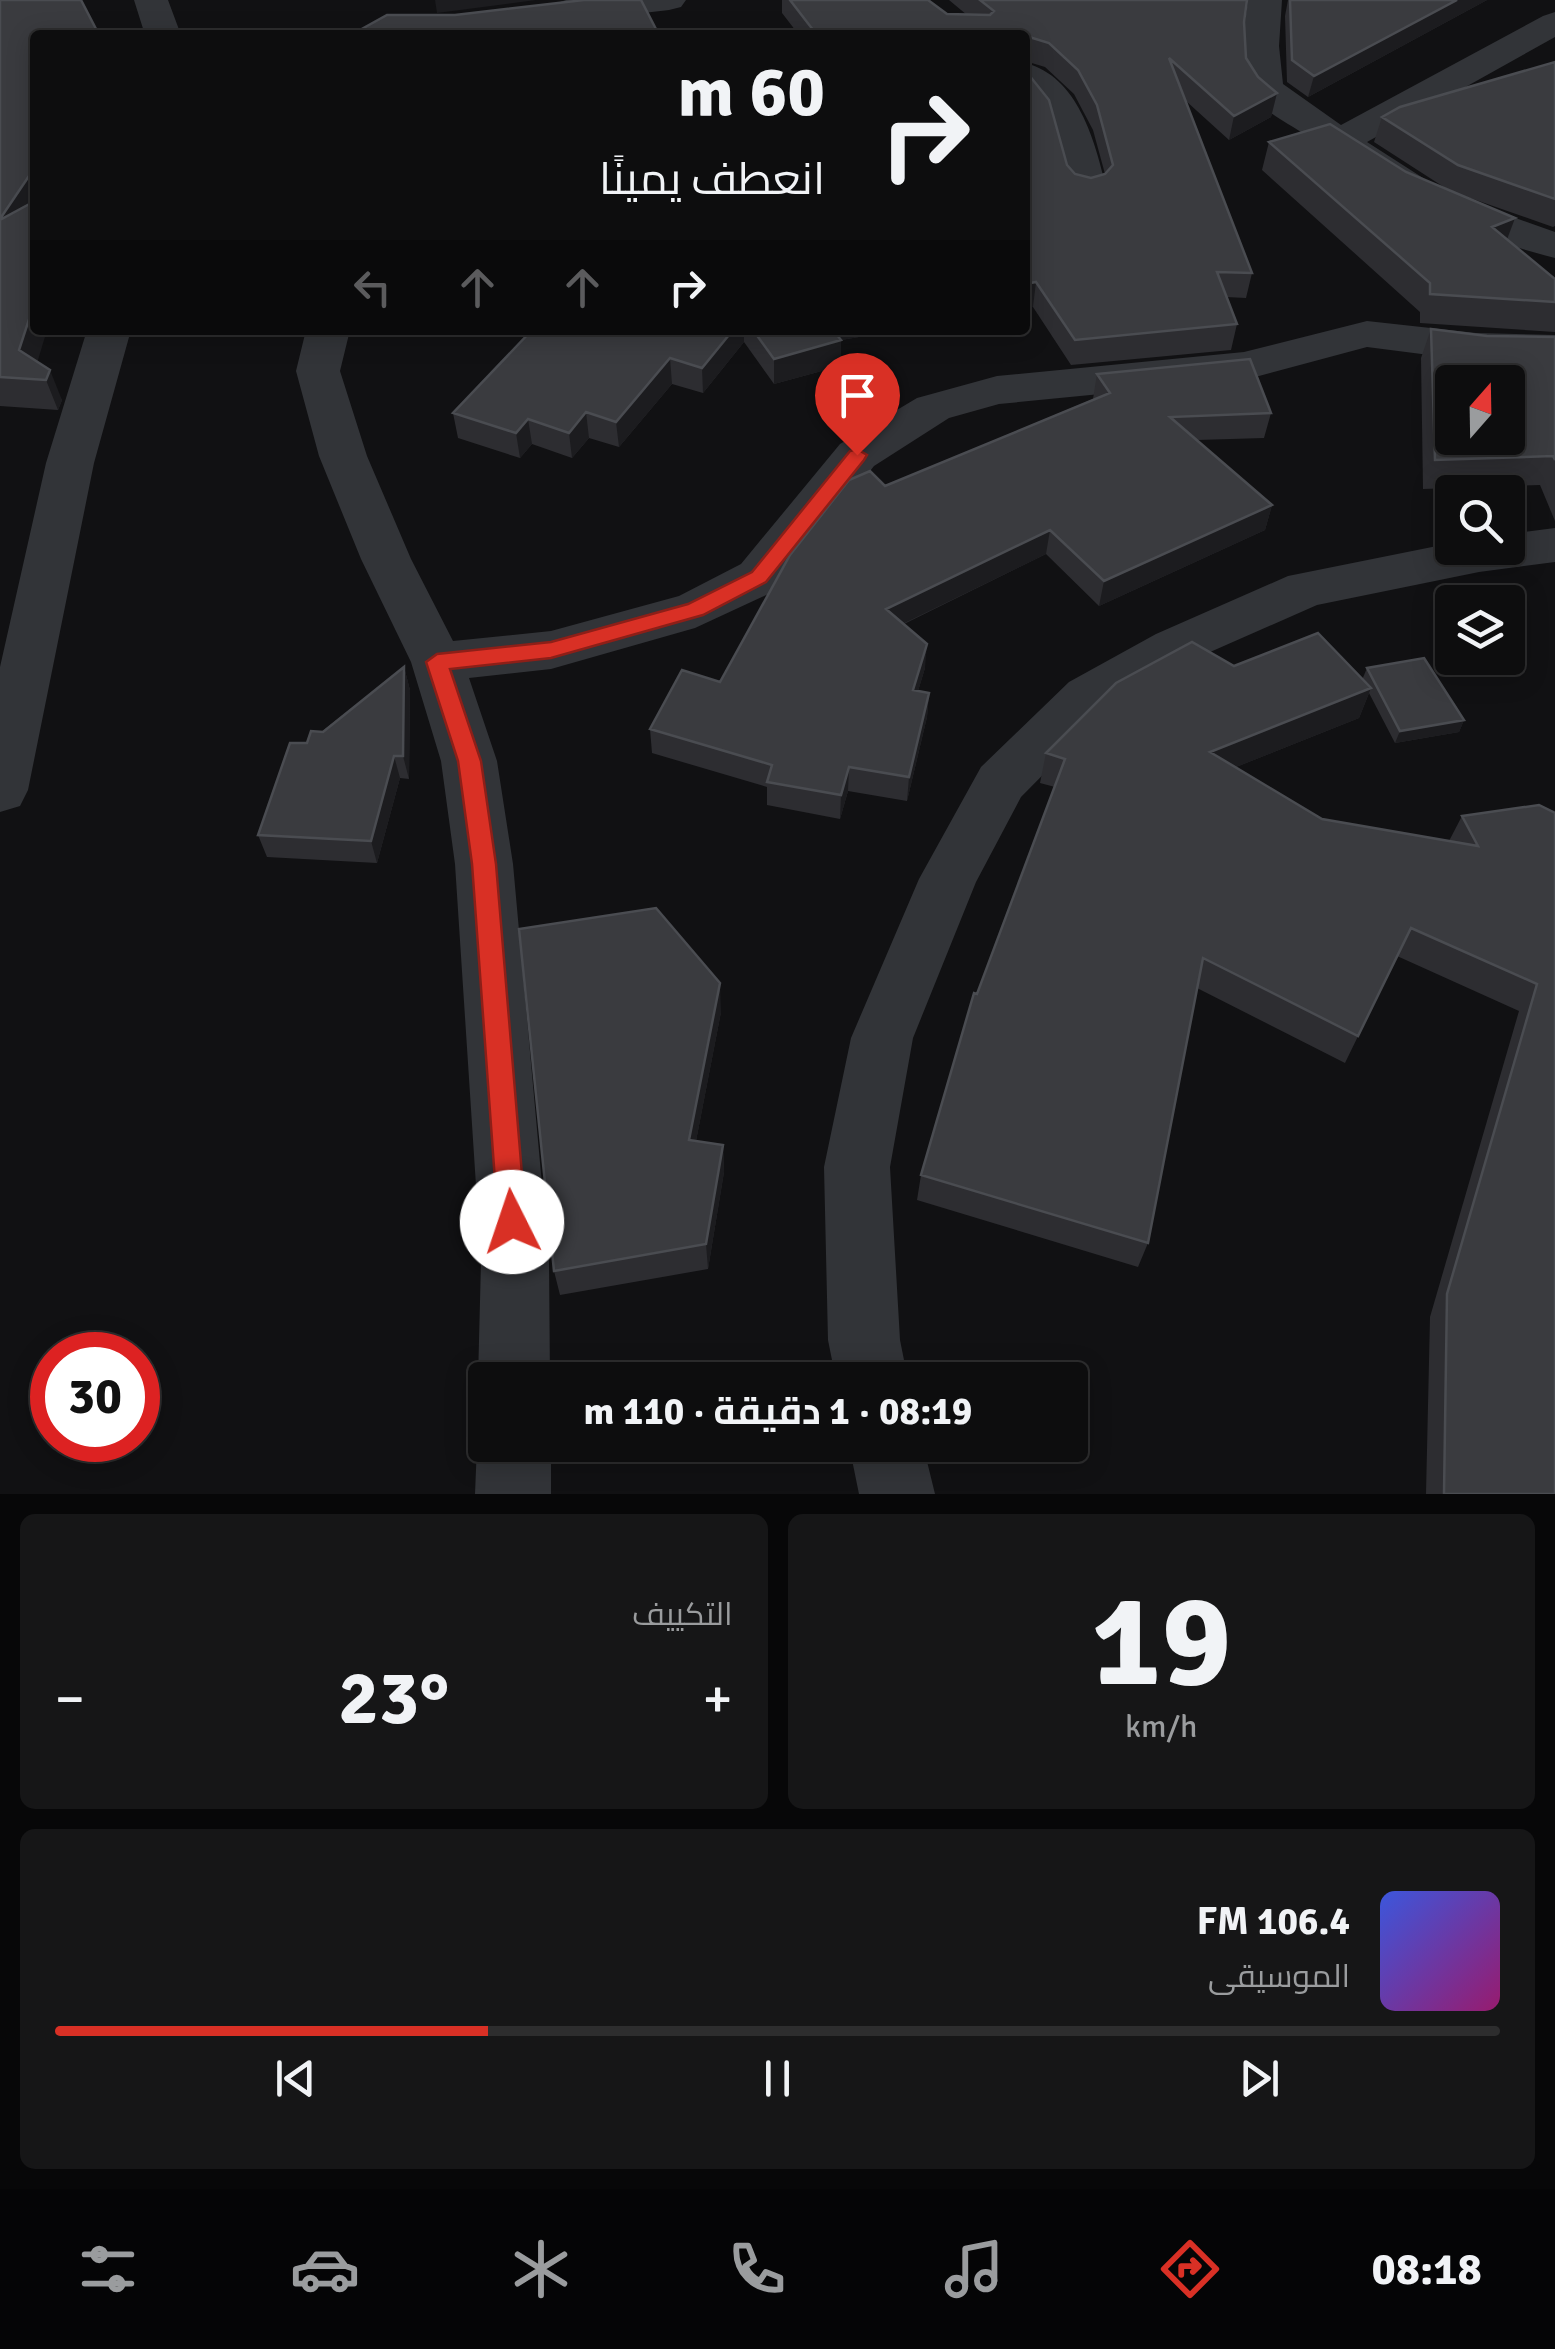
<!DOCTYPE html>
<html lang="ar">
<head>
<meta charset="utf-8">
<style>
	:root { --surface:#0d0d0e; --page:#161617; --text:#f1f3f6; --muted:#9a9c9e; --line:#2d2d2e; --accent:#d93025 }
	body { margin:0; font-family:Signika,Cairo,sans-serif; background:var(--page); color:var(--text); direction:rtl; height:100vh; display:flex; flex-direction:column; font-size:38px; white-space:nowrap }
	* { box-sizing:border-box; margin:0 }
	p { font-size:32px; color:var(--muted) }
	.icon { flex:none; width:55px; height:55px; fill:none; stroke:currentColor; stroke-width:2; stroke-linecap:round; stroke-linejoin:round }
	.map { position:relative; height:1494px; overflow:hidden; direction:ltr }
	.details { display:flex; flex-direction:column; gap:20px; padding:20px; background:#070708; flex:1 }
	.details>* { flex:none }
	.banner { position:absolute; left:30px; top:30px; width:1000px; height:305px; border-radius:10px; box-shadow:0 5px 25px #0003,0 0 0 2px var(--line); direction:rtl; background:#0d0d0e; color:var(--text); overflow:hidden }
	.needle { width:65px; rotate:20deg }
	.controls { position:absolute; left:1435px; top:365px; display:grid; gap:20px }
	.controls a { display:grid; place-items:center; width:90px; height:90px; border-radius:10px; background:var(--surface); box-shadow:0 5px 25px #0003,0 0 0 2px var(--line); font-size:50px }
	.speed { position:absolute; left:30px; top:1332px; display:flex; gap:20px; font-size:50px; font-weight:700; text-align:center }
	.speed>* { display:grid; place-content:center; width:130px; height:130px; border-radius:50%; background:var(--surface); box-shadow:0 5px 25px #0003,0 0 0 2px var(--line); line-height:1 }
	.speed .limit { border:15px solid #d22; background:#fff; color:#111 }
	.pin { position:absolute; display:grid; place-items:center; width:85px; height:85px; color:#fff; margin:-102px -42px; border-radius:50% 50% 50% 0; rotate:-45deg; box-shadow:0 0 10px #0007 }
	.pin .icon { rotate:45deg }
	.me { position:absolute; width:110px; margin:-55px; rotate:356deg; stroke-linejoin:round; filter:drop-shadow(0 0 8px #0008) }
	.turn { display:flex; align-items:center; gap:35px; height:210px; padding:0 40px; font-size:45px }
	.turn .icon { width:130px; height:130px; stroke-width:2.5 }
	.turn b { display:block; font-size:70px; line-height:85px }
	.lanes { display:flex; align-items:center; height:95px; padding:0 40px; background:#0003; justify-content:center; gap:50px; direction:ltr }
	.lanes .off { opacity:.35 }
	.big { font-size:75px; font-weight:700; line-height:1.1 }
	.details .tile { flex:1; display:flex; flex-direction:column; justify-content:center; gap:15px; min-width:0; padding:0 35px; border-radius:15px; background:var(--page) }
	.details .dial { align-items:center; gap:0 }
	.dial b { font-size:130px; line-height:1 }
	.song { display:flex; align-items:center; gap:30px }
	.cover { width:120px; height:120px; border-radius:15px; background:linear-gradient(135deg,hsl(230 70% 55%),hsl(320 70% 35%)) }
	.played { height:10px; border-radius:5px; background:linear-gradient(90deg,var(--accent) 30%,var(--line) 30%) }
	.keys { display:flex; justify-content:space-around; direction:ltr }
	.heat { display:flex; justify-content:space-between; align-items:center; font-size:55px; direction:ltr }
	.details .tiles { flex:1; display:grid; gap:20px; grid-template-columns:1fr 1fr }
	.tile:last-child { grid-column:span 2 }
	.trip { position:absolute; left:468px; top:1362px; width:620px; height:100px; border-radius:10px; background:var(--surface); box-shadow:0 5px 25px #0003,0 0 0 2px var(--line); font-weight:700; line-height:100px; text-align:center; direction:rtl }
	.tab-bar { display:flex; height:160px; justify-content:space-around; align-items:center; background:#050506; color:var(--muted) }
	.tab-bar .icon { width:70px; height:70px }
	.tab-bar .current { color:var(--accent) }
	.tab-bar b { font-size:45px; color:var(--text) }
	.map>svg:first-child { display:block }
	.lines { fill:none; stroke-linecap:round; stroke-linejoin:round }
	.minor { fill:#323438; fill-rule:evenodd }
	.wall { fill:#2d2d31 }
	.shaded-wall { fill:#1c1c1f }
	.building { fill:#3a3b3f; stroke:#4a4c51; stroke-width:2.5; fill-rule:evenodd }
	.route { fill:#d93025; stroke:#8d1f18; stroke-width:2.5 }
</style>
</head>
<body>
<div class="map">
<svg width="1555" height="1494" viewBox="0 0 1555 1494">
	<rect width="100%" height="100%" fill="#111113"/>
	<g class="lines">
		<path class="minor" d="M134,0H168L181,35H145Z
			M566,0H686L681,7L669,10L566,22L554,18L548,11L554,4Z
			M1248,0H1282L1279,46L1283,84L1341,125L1543,16L1555,12V37L1367,142L1448,194L1555,232V258C1470,237 1383,197 1316,143C1295,125 1264,115 1249,91C1235,68 1245,25 1248,0Z
			M1025,63C1078,76 1095,141 1106,187L1100,195L1086,199L1072,195L1066,187L1049,123L1025,93Z
			M1367,321L1476,333L1555,335V363L1476,361L1367,347L1244,380L999,404L949,418L874,466L777,590L695,628L551,669L469,678L497,761L513,864L549,1262L550,1380H485V1397L478,1380L481,1262L455,864L441,761L411,662L361,559L319,456L296,371L306,330H350L340,371L367,456L411,559L453,641L551,631L679,596L741,564L840,444L917,398L997,376L1244,352Z
			M87,330H131L94,463L28,790L20,806L0,812V667L46,463Z
			M1555,528V562L1479,572L1317,605L1192,660L1107,710L1021,797L976,882L913,1038L890,1167L900,1340L908,1380H836L828,1340L824,1167L851,1038L919,879L981,767L1069,682L1156,634L1288,576L1452,543V548H1508V534Z
			M485,1426V1445H551V1494H475L477,1445Z
			M849,1445H923L935,1494H859Z"/>
	</g>
	<path class="wall" d="M0,0L35,35L37,362L62,400L58,410L0,406Z
		M782,0H928L947,14L967,15L949,0H1247L1244,22L1246,58L1258,77L1277,93L1271,117L1229,140L1186,101L1252,273L1246,298L1226,297L1237,324L1231,350L1071,365L1033,307L1025,308L1067,165L1075,174L1091,178L1105,174L1093,130L1074,94L1045,67L1025,61V35H799L782,13Z
		M1288,0H1487L1308,97L1287,82L1285,16Z
		M1555,62V226L1553,227L1450,191L1374,142L1382,117Z
		M1269,142L1406,172L1515,218L1507,240L1555,279V332L1420,323V312L1262,170Z
		M1431,329L1487,336L1555,337V521L1540,485L1423,489L1421,358Z
		M274,330H305L301,335Z
		M520,330H901L841,340L840,366L774,384L744,342L703,393L672,384L619,447L589,438L572,458L532,444L520,458L458,438L453,413L530,332Z
		M1097,374L1271,413L1264,438L1197,440L1272,505L1265,530L1099,606L1046,554L904,624L925,668L918,691L929,693L927,717L907,801L848,791L840,819L767,805V787L652,753L650,729L720,682L885,486L1093,399Z
		M1234,666L1362,680L1367,668L1464,720L1459,732L1395,743L1369,693L1359,718L1236,767L1322,819L1449,841L1462,816L1539,805L1555,1494H1426L1430,1317L1519,1011L1397,956L1345,1063L1197,988L1148,1243L1138,1267L917,1200L921,1175L977,994L1055,787L1040,783L1046,753Z
		M404,667L410,690L409,779L400,778L377,863L267,857L258,835L307,743Z
		M721,1012L696,1141L723,1145L724,1172L708,1269L560,1295L554,1271Z"/>
	<path class="shaded-wall" d="M435,0H536L437,13Z
		M1457,0H1487L1308,97L1314,76Z
		M1277,93L1271,117L1229,140L1234,116Z
		M35,167V213L0,219Z
		M1515,218L1504,247L1492,227Z
		M1036,282L1033,307L1025,308V284Z
		M35,301V330H47L32,380L19,350Z
		M733,330H744V342L703,393L702,368Z
		M823,330H901L841,340L840,366L774,384V359Z
		M670,358L672,384L619,447L616,422Z
		M50,370L62,400L58,410L46,380Z
		M586,412L589,438L572,458L569,433Z
		M528,419L532,444L520,458L516,433Z
		M1272,505L1265,530L1099,606L1104,581Z
		M1050,530L1046,554L884,633L886,609Z
		M927,644L925,668L911,714L913,690Z
		M404,667L410,690L409,779L403,756Z
		M1371,688L1359,718L1201,781L1210,752Z
		M929,693L927,717L907,801L909,777Z
		M1464,720L1459,732L1395,743L1400,731Z
		M394,756L400,778L377,863L371,841Z
		M849,767L848,791L840,819L841,795Z
		M720,983L721,1012L691,1167L689,1140Z
		M723,1145L724,1172L708,1269L706,1244Z"/>
	<path class="building" d="M0,0H81L97,31L94,35H35V167L0,219Z
		M584,0H641L659,35H351L387,15H455Z
		M790,0H928L947,14L990,15L994,11L980,0H1247L1244,22L1246,58L1258,77L1277,93L1234,116L1169,58L1252,273L1217,272L1237,324L1075,340L1036,282L1025,284V70L1049,100L1067,165L1075,174L1091,178L1105,174L1113,165L1097,105L1078,70L1049,43L1026,36L1025,50V35H817Z
		M1290,0H1457L1314,76L1292,60Z
		M1555,62V199L1458,165L1382,117L1400,107Z
		M1330,124L1406,172L1515,218L1492,227L1555,279V302L1430,294V283L1269,142Z
		M35,201V301L19,350L50,370L46,380L0,377V220Z
		M1431,329L1487,336L1555,337V460L1553,456L1435,460ZM1452,382H1508V438H1452Z
		M532,330H733L702,368L670,358L616,422L586,412L569,433L528,419L516,433L453,413Z
		M753,330H833L841,340L774,359Z
		M1250,359L1271,413L1170,417L1272,505L1104,581L1050,530L886,609L927,644L913,690L929,693L909,777L849,767L841,795L767,782L772,765L650,729L682,670L720,682L790,555L849,480L870,471L885,486L1110,393L1097,374Z
		M1318,633L1371,688L1210,752L1322,819L1478,846L1462,816L1539,805L1555,813V1494H1444L1447,1294L1537,984L1411,928L1358,1036L1203,958L1148,1243L921,1175L974,993L977,994L1065,759L1046,753L1116,683L1192,642L1234,666Z
		M1424,658L1464,720L1400,731L1367,668Z
		M404,667L403,756H394L371,841L258,835L290,743H307L311,731L323,732Z
		M656,908L720,983L689,1140L723,1145L706,1244L554,1271L519,929Z"/>
	<path class="route" d="M857,449L867,455L864,460L766,582L703,615L551,658L450,669L481,761L496,864L526,1222L522,1232L512,1236L502,1232L498,1222L472,864L458,761L426,662L437,654L551,642L688,604L752,572L850,451Z"/>
</svg>
<div class="controls">
<a><svg class="needle" viewBox="-14 -14 28 28"><path d="M0-13l5 13h-10z" fill="#e53935"/><path d="M0 13l5-13h-10z" fill="#9a9c9e"/></svg></a>
<a><svg class="icon" aria-label="search" viewBox="0 0 24 24"><circle cx="10" cy="10" r="6"/><path d="M15 15l6 6"/></svg></a>
<a><svg class="icon" aria-label="layers" viewBox="0 0 24 24"><path d="M12 4l9 5-9 5-9-5zM3 14l9 5 9-5"/></svg></a>
</div>
<div class="speed"><div class="limit">30</div></div>
<div class="pin" style="left:857px;top:455px;background:#d93025"><svg class="icon" aria-label="arrive" viewBox="0 0 24 24"><path d="M6 21V4h12l-3 4 3 4H6"/></svg></div>
<svg class="me" style="left:512px;top:1222px" viewBox="-20 -20 40 40"><circle r="19" fill="#fff"/><path d="M0-13L10 11 0 6-10 11z" fill="#d93025"/></svg>
<div class="trip">08:19 · 1 دقيقة · 110 m</div>
<div class="banner">
<div class="turn"><svg class="icon" aria-label="right" viewBox="0 0 24 24"><path d="M7 20v-9h11M14 6l5 5-5 5"/></svg><div><b>60 m</b>انعطف يمينًا</div></div>
<div class="lanes"><svg class="icon off" aria-label="left" viewBox="0 0 24 24"><path d="M17 20v-9H6M10 6l-5 5 5 5"/></svg><svg class="icon off" aria-label="ahead" viewBox="0 0 24 24"><path d="M12 20V5M6 11l6-6 6 6"/></svg><svg class="icon off" aria-label="ahead" viewBox="0 0 24 24"><path d="M12 20V5M6 11l6-6 6 6"/></svg><svg class="icon" aria-label="right" viewBox="0 0 24 24"><path d="M7 20v-9h11M14 6l5 5-5 5"/></svg></div>
</div>
</div>
<section class="details">
<div class="tiles">
<div class="tile dial"><b>19</b><p>km/h</p></div>
<div class="tile"><p>التكييف</p>
<div class="heat"><a>−</a><b class="big">23°</b><a>+</a></div>
</div>
<div class="tile">
<div class="song"><i class="cover"></i><div><b>106.4 FM</b><p>الموسيقى</p></div></div>
<div class="played"></div>
<div class="keys"><svg class="icon" aria-label="previous" viewBox="0 0 24 24"><path d="M18 5L8 12l10 7zM5 5v14"/></svg><svg class="icon" aria-label="pause" viewBox="0 0 24 24"><path d="M8 5v14M16 5v14"/></svg><svg class="icon" aria-label="next" viewBox="0 0 24 24"><path d="M6 5l10 7-10 7zM19 5v14"/></svg></div>
</div>
</div>
</section>
<nav class="tab-bar">
<b>08:18</b>
<svg class="icon current" aria-label="directions" viewBox="0 0 24 24"><path d="M12 3l9 9-9 9-9-9zM9 14v-3h6M13 9l2 2-2 2"/></svg>
<svg class="icon" aria-label="music" viewBox="0 0 24 24"><path d="M9 18V5l10-2v13"/><circle cx="6" cy="18" r="3"/><circle cx="16" cy="16" r="3"/></svg>
<svg class="icon" aria-label="phone" viewBox="0 0 24 24"><path d="M5 4h4l2 5-3 2q2 4 5 5l2-3 5 2v4C11 20 4 13 5 4z"/></svg>
<svg class="icon" aria-label="climate" viewBox="0 0 24 24"><path d="M12 3v18M4 7l16 10M4 17L20 7"/></svg>
<svg class="icon" aria-label="car" viewBox="0 0 24 24"><path d="M5 17H2v-5l4-1 3-4h7l3 4 3 1v5h-3M9 17h6M6 11h13"/><circle cx="7" cy="17" r="2"/><circle cx="17" cy="17" r="2"/></svg>
<svg class="icon" aria-label="filters" viewBox="0 0 24 24"><path d="M4 7h16M4 17h16"/><circle cx="9" cy="7" r="2"/><circle cx="15" cy="17" r="2"/></svg>
</nav>
</body>
</html>
